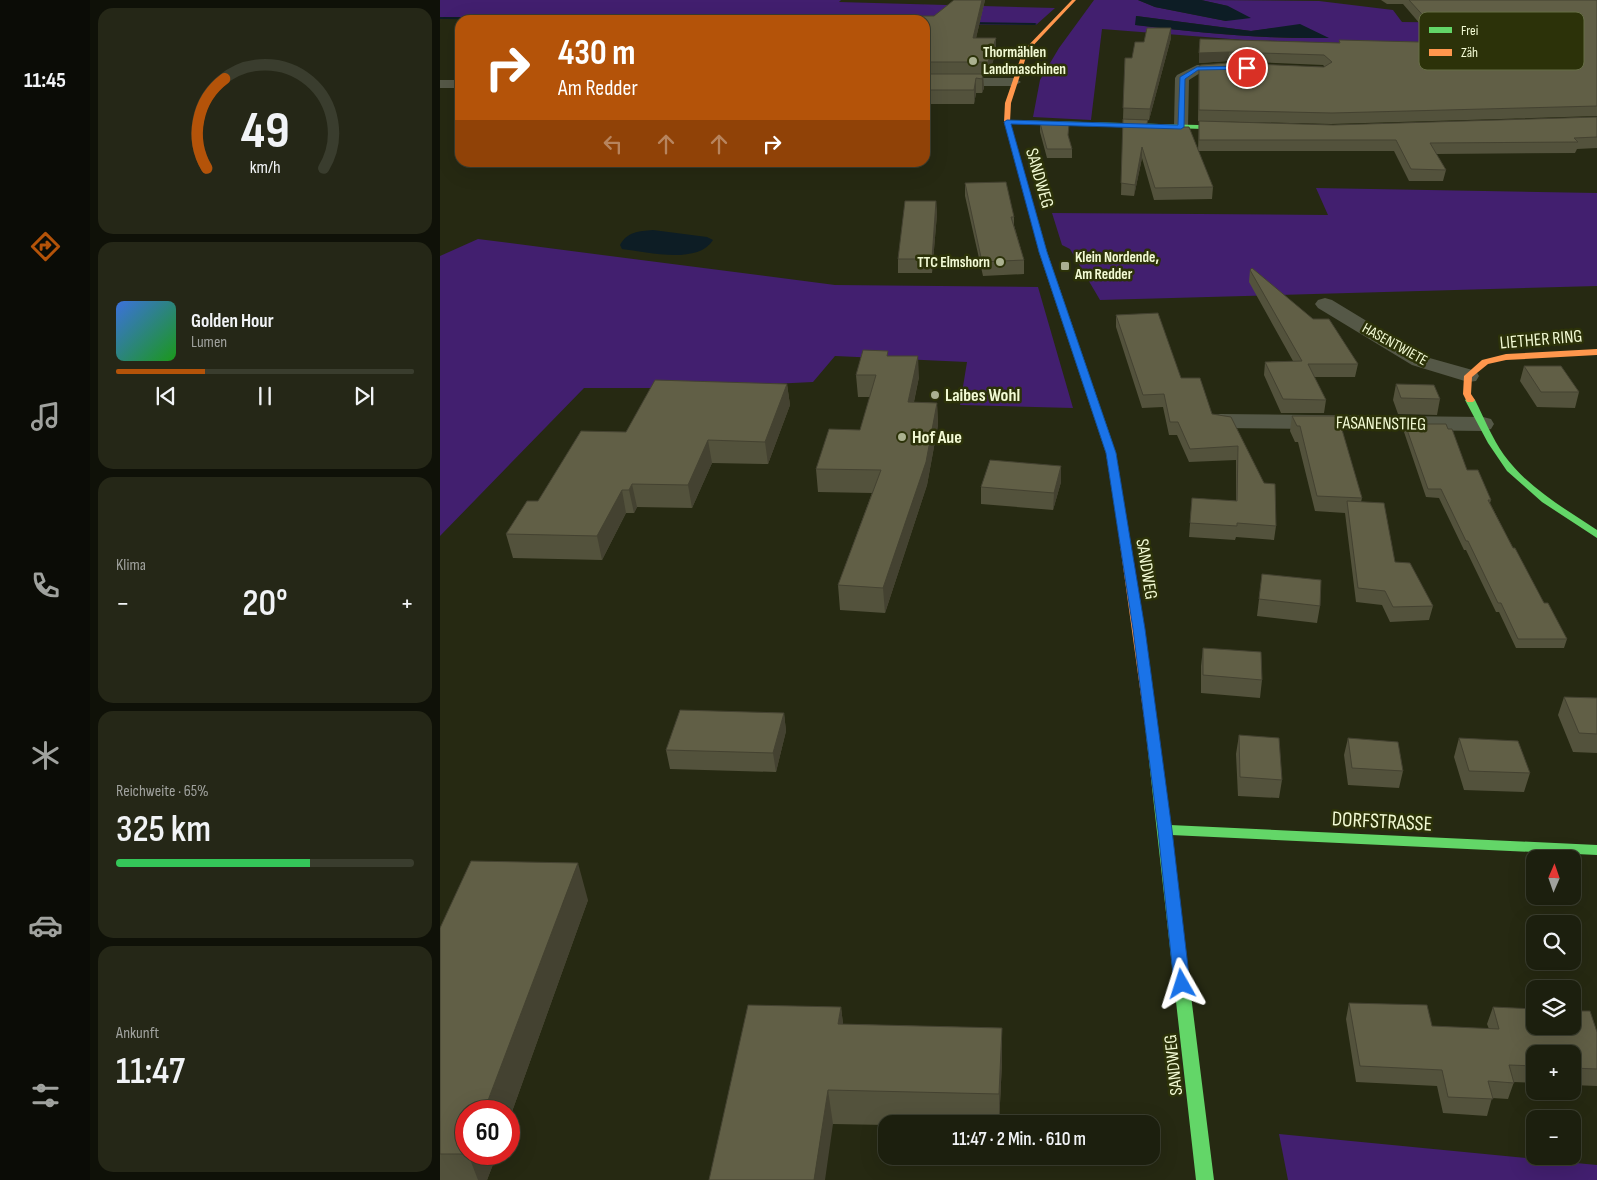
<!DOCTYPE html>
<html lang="de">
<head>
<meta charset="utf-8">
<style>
	:root { --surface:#1c1f0e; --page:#252717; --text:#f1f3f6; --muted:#a0a29e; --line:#3a3d2e; --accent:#b45309 }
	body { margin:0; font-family:"Sofia Sans Condensed",sans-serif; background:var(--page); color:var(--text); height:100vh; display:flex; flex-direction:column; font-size:19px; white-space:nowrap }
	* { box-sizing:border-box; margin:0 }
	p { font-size:16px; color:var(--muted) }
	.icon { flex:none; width:28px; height:28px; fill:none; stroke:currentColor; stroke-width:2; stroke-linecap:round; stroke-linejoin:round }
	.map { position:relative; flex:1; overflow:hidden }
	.drawer { display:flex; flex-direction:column; gap:8px; padding:8px; background:#0f1108; width:350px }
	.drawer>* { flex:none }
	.hud { position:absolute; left:15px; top:15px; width:475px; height:152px; border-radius:15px; box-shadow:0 5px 20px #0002,0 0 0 1px var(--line); background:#b45309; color:#fff; overflow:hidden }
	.needle { width:32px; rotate:2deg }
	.buttons { position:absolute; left:1086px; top:850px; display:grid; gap:10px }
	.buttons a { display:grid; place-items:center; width:55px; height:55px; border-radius:10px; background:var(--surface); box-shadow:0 5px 20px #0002,0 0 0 1px var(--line); font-size:25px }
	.speed { position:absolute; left:15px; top:1100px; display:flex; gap:10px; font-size:25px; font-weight:700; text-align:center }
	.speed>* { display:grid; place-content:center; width:65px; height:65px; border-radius:50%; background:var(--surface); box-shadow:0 5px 20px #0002,0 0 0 1px var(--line); line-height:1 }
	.speed .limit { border:8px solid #d22; background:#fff; color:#111 }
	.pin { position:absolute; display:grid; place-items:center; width:42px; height:42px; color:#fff; margin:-21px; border:2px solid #fff; border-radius:50%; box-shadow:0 1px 5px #0007 }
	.me { position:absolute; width:55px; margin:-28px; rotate:354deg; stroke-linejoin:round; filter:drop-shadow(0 0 4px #0008) }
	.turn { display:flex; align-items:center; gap:18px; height:105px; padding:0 20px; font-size:22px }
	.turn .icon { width:65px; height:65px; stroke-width:2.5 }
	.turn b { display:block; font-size:35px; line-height:42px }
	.lanes { display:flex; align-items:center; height:48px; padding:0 20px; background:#0003; justify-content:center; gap:25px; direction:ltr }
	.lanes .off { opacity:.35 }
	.big { font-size:38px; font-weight:600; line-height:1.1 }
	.drawer .tile { flex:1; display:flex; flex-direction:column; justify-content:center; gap:8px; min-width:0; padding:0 18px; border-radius:15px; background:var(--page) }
	.drawer .dial { align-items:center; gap:0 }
	.dial svg { height:130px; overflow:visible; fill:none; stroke:var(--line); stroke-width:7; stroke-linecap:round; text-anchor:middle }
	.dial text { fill:var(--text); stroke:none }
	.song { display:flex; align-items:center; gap:15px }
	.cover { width:60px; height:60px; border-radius:8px; background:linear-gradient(135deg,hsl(220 70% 55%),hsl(120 70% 35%)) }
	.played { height:5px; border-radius:2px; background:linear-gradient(90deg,var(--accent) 30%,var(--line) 30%) }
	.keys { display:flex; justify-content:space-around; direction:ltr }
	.heat { display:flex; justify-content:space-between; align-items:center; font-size:28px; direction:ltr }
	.charge { height:8px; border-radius:4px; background:linear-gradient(90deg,#34c759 65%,var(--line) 0) }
	.trip { position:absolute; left:438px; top:1115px; width:282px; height:50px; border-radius:15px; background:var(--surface); box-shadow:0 5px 20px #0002,0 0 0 1px var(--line); font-weight:600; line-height:50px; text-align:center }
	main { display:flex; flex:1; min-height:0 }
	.dock { display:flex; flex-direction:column; width:90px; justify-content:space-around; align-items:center; background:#0b0c06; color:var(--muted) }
	.dock .icon { width:35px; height:35px }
	.dock .selected { color:var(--accent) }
	.dock b { font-size:22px; color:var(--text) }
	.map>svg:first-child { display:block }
	.green { fill:#421f6f; fill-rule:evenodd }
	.water { fill:#0d1d25 }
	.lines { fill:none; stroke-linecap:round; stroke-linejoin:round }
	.stream { fill:#0d1d25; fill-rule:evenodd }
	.street { fill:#555847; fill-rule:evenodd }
	.fast { fill:#63d668; fill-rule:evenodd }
	.slow { fill:#ff974d; fill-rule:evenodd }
	.wall { fill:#53523c }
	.shaded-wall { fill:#444231 }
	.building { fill:#615f46; stroke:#444231 }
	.route { fill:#1a73e8; stroke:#114b97 }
	.poi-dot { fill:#abb190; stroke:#2c3209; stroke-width:2 }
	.labels { text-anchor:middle; stroke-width:5; stroke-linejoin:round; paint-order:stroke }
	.far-poi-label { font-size:15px; font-weight:bold; fill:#f2fad4; stroke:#2c3209; text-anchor:start }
	.far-street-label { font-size:15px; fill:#f2fad4; stroke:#2c3209 }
	.street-label { font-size:18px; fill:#f2fad4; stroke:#2c3209 }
	.poi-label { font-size:18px; font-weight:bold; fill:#f2fad4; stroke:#2c3209; text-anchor:start }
	.near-street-label { font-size:21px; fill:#f2fad4; stroke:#2c3209 }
	.key { fill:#2c3209; stroke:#676e46; stroke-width:1 }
	.key-label { font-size:14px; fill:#f2fad4 }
</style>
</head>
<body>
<main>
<nav class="dock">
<b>11:45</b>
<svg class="icon selected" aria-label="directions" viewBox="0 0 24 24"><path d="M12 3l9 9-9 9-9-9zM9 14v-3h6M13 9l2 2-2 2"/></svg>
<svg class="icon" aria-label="music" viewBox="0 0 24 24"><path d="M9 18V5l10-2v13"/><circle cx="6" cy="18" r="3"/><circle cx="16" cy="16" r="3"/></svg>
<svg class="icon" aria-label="phone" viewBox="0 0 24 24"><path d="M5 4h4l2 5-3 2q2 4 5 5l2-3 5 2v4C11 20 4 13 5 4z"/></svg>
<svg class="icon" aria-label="climate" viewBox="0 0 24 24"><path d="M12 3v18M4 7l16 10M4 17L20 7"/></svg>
<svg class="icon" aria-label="car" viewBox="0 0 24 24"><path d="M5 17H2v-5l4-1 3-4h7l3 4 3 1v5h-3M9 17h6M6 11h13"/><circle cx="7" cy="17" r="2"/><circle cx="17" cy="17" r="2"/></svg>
<svg class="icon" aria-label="filters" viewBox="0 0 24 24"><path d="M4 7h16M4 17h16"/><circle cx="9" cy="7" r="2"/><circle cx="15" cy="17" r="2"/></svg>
</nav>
<section class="drawer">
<div class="tile dial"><svg viewBox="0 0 100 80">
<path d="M14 69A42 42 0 1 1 86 69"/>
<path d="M14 69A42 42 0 0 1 25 14" stroke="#b45309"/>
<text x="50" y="56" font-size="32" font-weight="700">49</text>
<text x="50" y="72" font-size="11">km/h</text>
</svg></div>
<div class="tile">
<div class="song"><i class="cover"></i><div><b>Golden Hour</b><p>Lumen</p></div></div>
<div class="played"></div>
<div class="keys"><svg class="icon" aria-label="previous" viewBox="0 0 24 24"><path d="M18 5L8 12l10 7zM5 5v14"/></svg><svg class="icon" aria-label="pause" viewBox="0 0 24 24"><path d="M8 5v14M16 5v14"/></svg><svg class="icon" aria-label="next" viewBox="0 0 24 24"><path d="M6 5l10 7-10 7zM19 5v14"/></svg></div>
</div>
<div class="tile"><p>Klima</p>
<div class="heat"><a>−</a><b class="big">20°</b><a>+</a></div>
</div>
<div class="tile"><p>Reichweite · 65%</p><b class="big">325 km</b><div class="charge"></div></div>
<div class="tile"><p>Ankunft</p><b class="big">11:47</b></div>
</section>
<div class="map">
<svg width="1157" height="1180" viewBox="0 0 1157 1180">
	<rect width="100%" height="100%" fill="#262912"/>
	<path class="green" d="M0,0H401L399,2L615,8L596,25L485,24V20L0,17Z
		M654,0H698L715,7L786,21L788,6L761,0L879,1L953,10L962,22L1049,23L1157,51L804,40L662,29L651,120L593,117L600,80L619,48ZM696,16L811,31L834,28L888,38C823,39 760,33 696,25Z
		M876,188L1157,193V286L660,300L630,249L622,245L612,213L888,215Z
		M38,239L395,285L598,287L633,408L520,405L527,362L395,356L373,382L247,388H144L0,536V256Z
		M839,1134L1157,1165V1180H848Z"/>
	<path class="water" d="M698,0H761L788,6L811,18L786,21L715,7Z
		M696,16L811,31L860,24L889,38C824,39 760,33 695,25Z
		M213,230L267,237L273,240C258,265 206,252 182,249L180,245C187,232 199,231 213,230Z"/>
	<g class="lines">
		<path class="stream" d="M0,17L215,19L217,20L0,19Z
			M528,22L595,23L597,24L595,25L527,24Z"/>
		<path class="street" d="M797,64L803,68L802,71L760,73L749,80L748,127L746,130H736L734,127L735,78L737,75L757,65Z
			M485,78H574L581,82L574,86H485Z
			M0,80H20V88H0Z
			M885,298L892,300L986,357L1036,371L1039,376L1036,381L1028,382L972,365L878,308L875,304L878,300Z
			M780,414L1043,417L1051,419L1054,424L1051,429L1043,431L780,428L772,426L769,421L772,416Z"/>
		<path class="fast" d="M567,120L796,126L799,128L796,130L565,123L564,122Z
			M569,135L574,136L607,252L676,453L688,530L687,532L683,533L678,530L666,453L599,252Z
			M1030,397L1035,400C1044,418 1052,438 1064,455C1088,488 1124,508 1157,530V538L1102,502L1067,471L1048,443L1025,400Z
			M711,721L716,722L717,725L730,825L1157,845V855L731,835L774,1180H756L705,725L706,722Z"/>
		<path class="slow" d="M632,0H636L588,51L571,103L570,122L574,136L569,137L564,122L565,103L583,51Z
			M1157,349V355L1066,360L1048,364L1032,377L1031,394L1035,400L1033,402H1027L1023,394L1024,376L1042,360L1066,354Z
			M683,527L688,530L717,725L716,728H706L705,725L678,530Z"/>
	</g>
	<path class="wall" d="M514,0H545L536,38H556V52L548,76H543L544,88L542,93H536L534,104H485V20L494,16Z
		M941,0H1157V116L891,124L758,121L759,66L885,67L883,65L788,61L759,63L760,39L899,43V40L1004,43L987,32L963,4H947Z
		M731,28V38L709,120L683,119L685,58H692L704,42Z
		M1157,117V148L1137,149L1135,153L996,154L1006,170L1003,181H969L954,151H758L773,187L772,199L714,200L702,158L694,196L681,195L683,119L707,127L758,151L759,121L893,125Z
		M600,123L628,136L632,149V158H607L600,132Z
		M525,183L574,217V225L584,260V274L543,276L525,196Z
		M496,201L497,214L492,273H458V259Z
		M810,270L918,364L915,377H874L886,400L884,413H841L824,375L825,362L853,361L809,282Z
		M676,315L741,378L772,414L791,417L836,526L834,540L796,537L795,540L749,537L752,498L796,501V460L749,462L737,435H729L723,407L702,408L676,327Z
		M449,356L479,377L474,402L497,403L498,425L487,485L445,613L400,610L398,585L432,493L378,492L376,469L420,430L430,397H418L416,375Z
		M1084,366L1139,392L1135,408L1097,407L1080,381Z
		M347,384L350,405L328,464L272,463L252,508L197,507L194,513H186L162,560L73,558L66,534L98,501L186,432Z
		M956,384L1000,399L997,415L958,414L953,400Z
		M852,416L922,498L921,502L955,562L993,606L989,620L950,622L942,605L916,602L905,513L875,511L858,442H855L850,431Z
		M965,424L1027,470L1051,500L1050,503L1073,548L1104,603L1127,639L1124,648H1076L1059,612H1056L1026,550H1024L999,498L986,497L964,432Z
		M621,466V482L613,510L541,504V487Z
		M822,574L880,606L877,623L817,616Z
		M763,648L822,680L820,698L761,693V666Z
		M1124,697L1157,698V753L1133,752L1118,715Z
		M344,713L346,731L336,772L230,769L226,750Z
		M799,735L842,780L839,798L798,796L796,754Z
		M908,738L963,771L959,788L908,785L904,755Z
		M1019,738L1090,773L1084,792L1024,790L1014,757Z
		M148,900L69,1120V1111L57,1154L47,1180H0V928Z
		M909,1003L992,1026L1049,1029L1047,1024L1053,1007L1157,1032V1086L1132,1085V1054H1095V1083L1074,1082L1068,1099L1052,1098L1047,1116L1003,1113L997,1086L916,1082L906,1019Z
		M401,1007L403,1024L562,1028V1062L559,1124H446V1125L393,1124L269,1180Z"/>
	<path class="shaded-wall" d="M542,0H545L533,51V38Z
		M731,28V38L709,120L710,109Z
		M556,38V52L548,76V62Z
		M789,52L788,61L759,63V53Z
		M543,74L544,88L542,93V79Z
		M536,78V93L534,104V90Z
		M702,147V158L694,196L695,185Z
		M496,201L497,214L492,273V259Z
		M478,356L479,377L469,424L468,402Z
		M347,384L350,405L328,464L325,442Z
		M497,403L498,425L487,485L445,613L443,588Z
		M268,440L272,463L252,508L248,485Z
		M621,466V482L613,510L614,493Z
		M192,484L197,507L194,513L189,490Z
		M182,490L186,513L162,560L157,536Z
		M344,713L346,731L336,772L333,753Z
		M138,863L148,900L69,1120V1111H44Z
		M401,1007L405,1040L398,1024Z
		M562,1028V1062L559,1124V1094Z
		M388,1090L393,1124L385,1180H374Z
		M28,1154H57L47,1180H38Z"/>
	<path class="building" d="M514,0H542L533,38H556L548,62H485V20H453L455,16H494Z
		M969,0H1157V106L892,113L759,110V66L761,65L789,63L884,67L892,62L884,55L789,52L759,53L760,39L900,43L899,40L1020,43L989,22Z
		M707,28H731L710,109L683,108L685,58H692L695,42H704Z
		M485,74H543L542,79L536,78L534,90H485Z
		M1157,117V137L1134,138L1138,142L990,143L1006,170L971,169L956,140H759V121L893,125Z
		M683,119L708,120L706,127H749L773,187L715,188L702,147L695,185L681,183Z
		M600,123L629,124L628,135L632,149H607Z
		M566,182L574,217H571L584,260L542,262L525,183Z
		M465,201H496L492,259H458Z
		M812,268L873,319H889L918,364H868L886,400L843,399L825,362L862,361L810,270Z
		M718,313L741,378H760L772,414L791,417L824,483L835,484L836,526L797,523V526L750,523L752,498L797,501L798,446L750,449L738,422H730L724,394L703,395L676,315Z
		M423,350L448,351L447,356H478L468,402L497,403L486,462L443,588L398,585L441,470L376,469L389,429L420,430L436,375H416Z
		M1084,366H1121L1139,392H1101Z
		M215,380L347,384L325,442L268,440L248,485L192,484L189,490H182L157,536L66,534L87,501H98L141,431L186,432Z
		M956,384L994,385L1000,399L961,398Z
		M852,416H898L922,498L877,496L860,426H857Z
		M965,424H1006L1008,429H1012L1027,470H1038L1051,500H1048L1073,548H1075L1104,603H1108L1127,639H1078L1061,603H1058L1028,541H1026L1001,489H988Z
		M550,460L621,466L614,493L541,487Z
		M907,501L944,503L955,562L970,563L993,606L953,607L945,591L918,588Z
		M822,574L881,580L880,606L819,599Z
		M763,648L821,652L822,680L763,675Z
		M1124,697L1157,698V734L1139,733Z
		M240,710L344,713L333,753L226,750Z
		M799,735L839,738L842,780L800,777Z
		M908,738L958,742L963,771L912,768Z
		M1019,738L1078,741L1090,773L1029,771Z
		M31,861L138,863L44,1111H26V1154H28H0V928Z
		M909,1003L987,1005L992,1026L1059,1029L1053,1007L1095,1009V1026H1132V1011H1150L1157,1032V1069L1132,1068V1054H1095V1066L1069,1065L1074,1083L1048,1081L1053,1099L1008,1097L1002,1070L920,1066Z
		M308,1005L401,1007L398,1024L562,1028L559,1094L388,1090L374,1180H269Z"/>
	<path class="route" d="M807,66L809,69L758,70L745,79L744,127L741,129L571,124L607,252L676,453L705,629L732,830L750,984L748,988L742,990L736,988L734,984L718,830L693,629L666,453L599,252L564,122L567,120L738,125L740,77L757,67Z"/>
	<g class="poi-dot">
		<circle cx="533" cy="61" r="5"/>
		<circle cx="560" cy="262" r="5"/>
		<rect x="620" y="261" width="10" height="10" rx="2.5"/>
		<circle cx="495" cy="395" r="5"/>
		<circle cx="462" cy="437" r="5"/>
	</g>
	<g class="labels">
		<g class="far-poi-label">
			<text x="543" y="57">Thormählen<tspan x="543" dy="17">Landmaschinen</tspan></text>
			<text x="635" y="262">Klein Nordende,<tspan x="635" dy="17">Am Redder</tspan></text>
			<text x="550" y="267" text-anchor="end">TTC Elmshorn</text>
		</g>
		<g class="far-street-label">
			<text transform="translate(955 344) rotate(29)" y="5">HASENTWIETE</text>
		</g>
		<g class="street-label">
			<text transform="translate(600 178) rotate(74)" y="6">SANDWEG</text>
			<text transform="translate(1101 339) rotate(-5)" y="6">LIETHER RING</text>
			<text transform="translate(941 423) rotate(1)" y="6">FASANENSTIEG</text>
			<text transform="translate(707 569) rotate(81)" y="6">SANDWEG</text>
			<text transform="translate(733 1065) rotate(-96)" y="6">SANDWEG</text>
		</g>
		<g class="poi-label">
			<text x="505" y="401">Laibes Wohl</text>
			<text x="472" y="443">Hof Aue</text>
		</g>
		<g class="near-street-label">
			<text transform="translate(942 821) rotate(3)" y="7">DORFSTRASSE</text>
		</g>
	</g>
	<rect x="979" y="12" width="165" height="58" rx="8" class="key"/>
	<rect x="989" y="27" width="23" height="6" fill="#63d668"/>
	<rect x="989" y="49" width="23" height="7" fill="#ff974d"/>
	<g class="key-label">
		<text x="1021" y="35">Frei</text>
		<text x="1021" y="57">Zäh</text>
	</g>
</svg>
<div class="buttons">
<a><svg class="needle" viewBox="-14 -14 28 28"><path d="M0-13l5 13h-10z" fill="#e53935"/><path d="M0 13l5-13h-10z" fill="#a0a29e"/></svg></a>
<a><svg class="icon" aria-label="search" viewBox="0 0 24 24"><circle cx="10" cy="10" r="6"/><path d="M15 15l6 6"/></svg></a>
<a><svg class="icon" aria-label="layers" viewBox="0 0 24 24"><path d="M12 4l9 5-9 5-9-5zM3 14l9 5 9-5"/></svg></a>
<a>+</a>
<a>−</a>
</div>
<div class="speed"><div class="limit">60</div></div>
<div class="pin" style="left:807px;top:68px;background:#d93025"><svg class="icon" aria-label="arrive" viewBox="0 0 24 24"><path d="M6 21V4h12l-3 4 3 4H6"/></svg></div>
<svg class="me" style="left:742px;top:984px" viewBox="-20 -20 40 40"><path d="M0-17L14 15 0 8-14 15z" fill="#1a73e8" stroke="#fff" stroke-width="4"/></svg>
<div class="trip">11:47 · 2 Min. · 610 m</div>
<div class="hud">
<div class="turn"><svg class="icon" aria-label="right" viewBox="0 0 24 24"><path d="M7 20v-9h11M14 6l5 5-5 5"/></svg><div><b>430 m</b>Am Redder</div></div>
<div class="lanes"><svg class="icon off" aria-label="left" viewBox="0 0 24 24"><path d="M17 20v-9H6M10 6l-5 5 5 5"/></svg><svg class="icon off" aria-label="ahead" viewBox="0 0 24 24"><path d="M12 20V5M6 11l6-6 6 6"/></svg><svg class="icon off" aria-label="ahead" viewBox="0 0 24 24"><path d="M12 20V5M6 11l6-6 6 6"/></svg><svg class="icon" aria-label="right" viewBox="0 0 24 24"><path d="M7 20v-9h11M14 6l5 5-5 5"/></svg></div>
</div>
</div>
</main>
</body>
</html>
